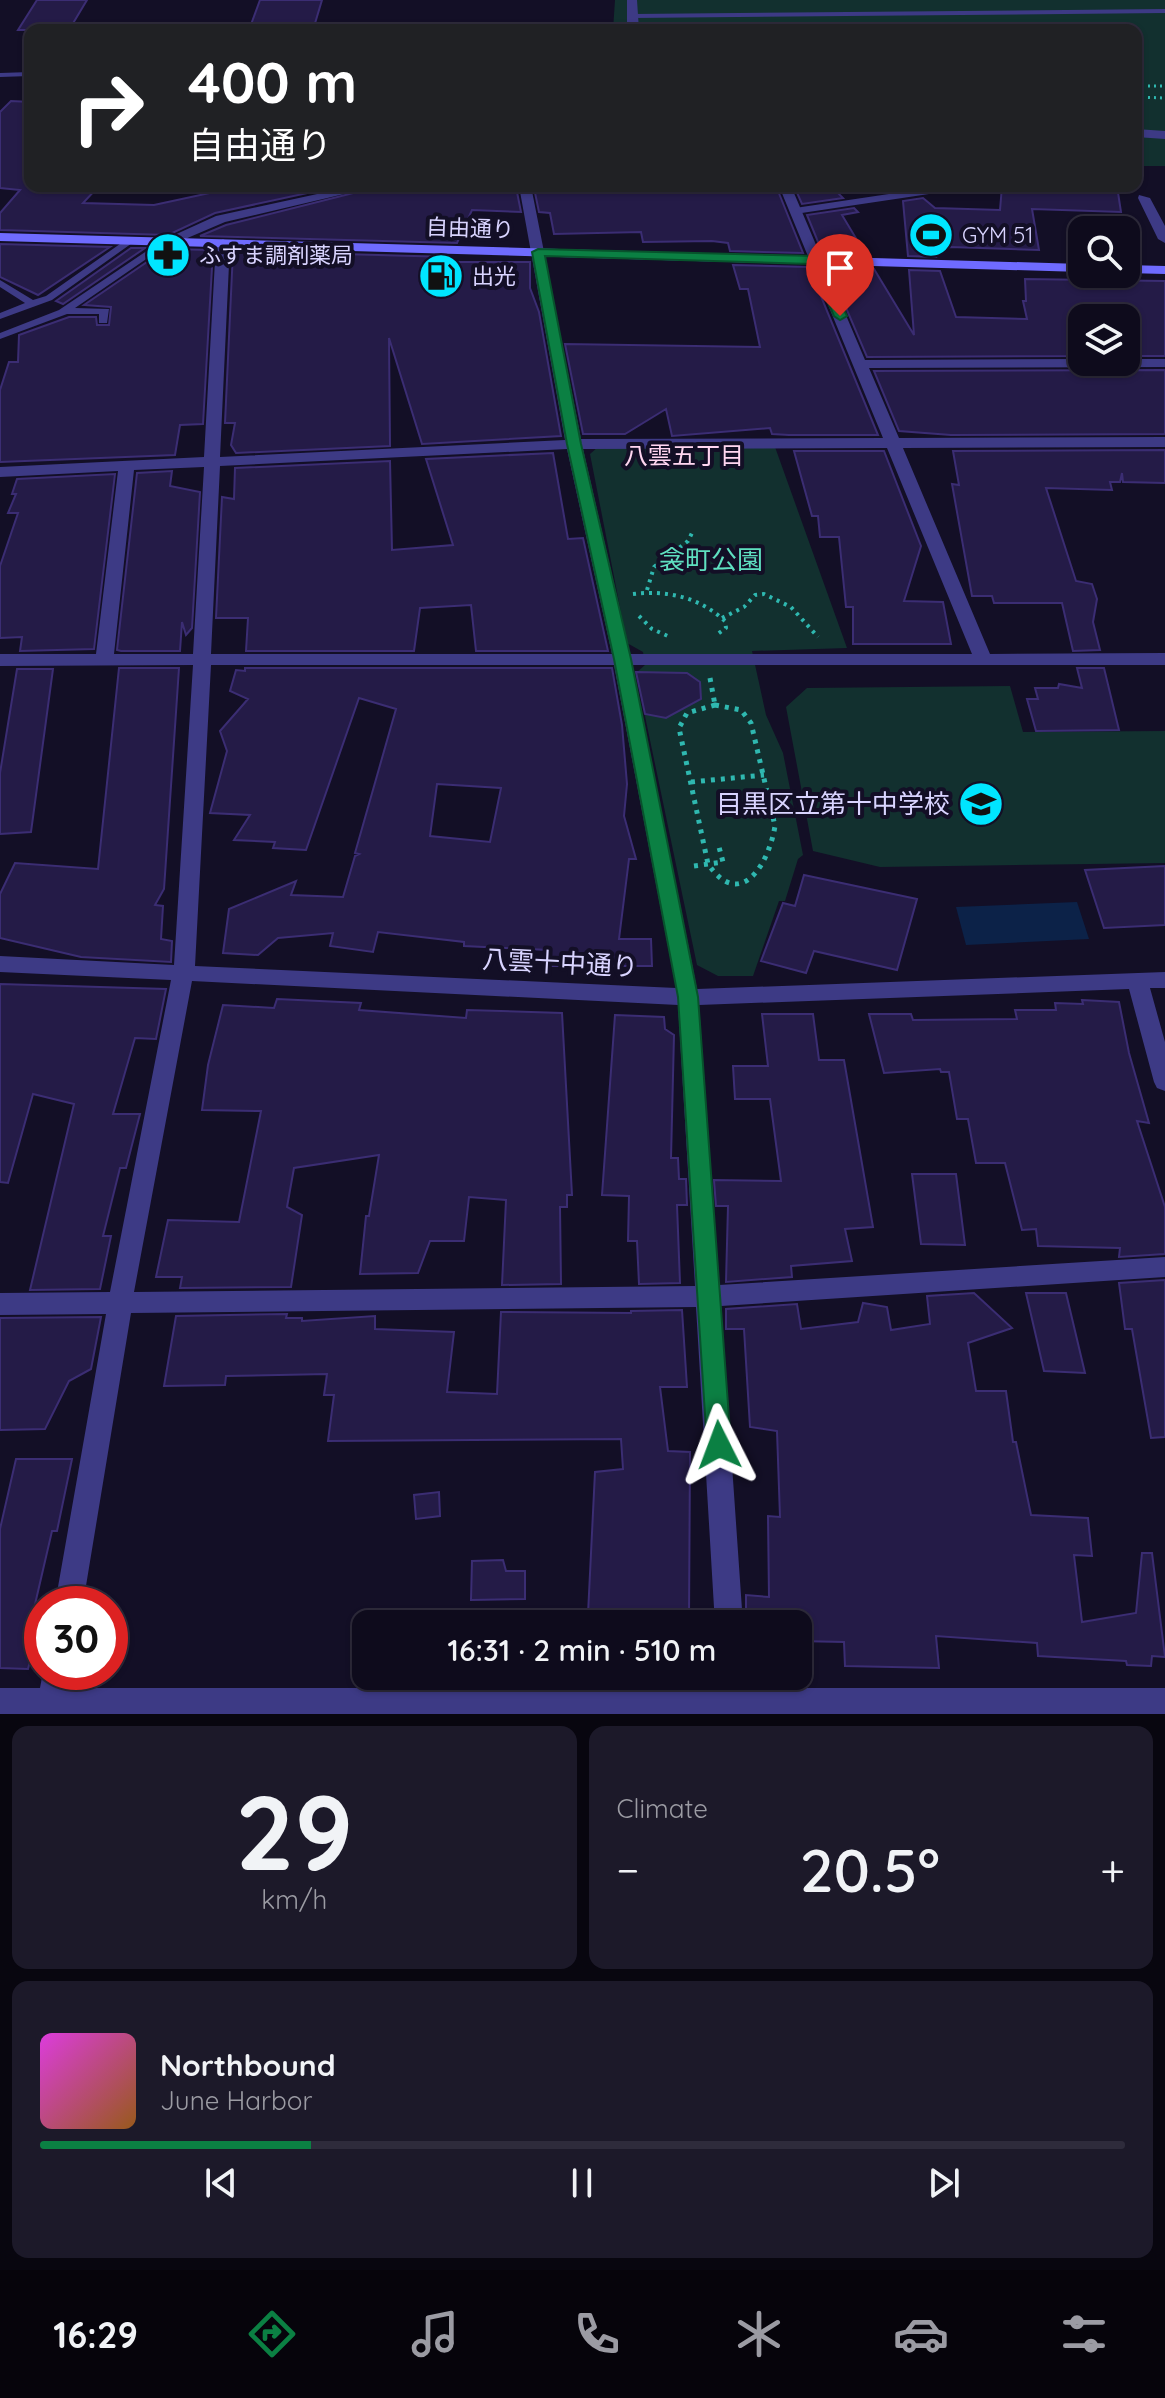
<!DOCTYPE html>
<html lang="en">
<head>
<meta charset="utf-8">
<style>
	:root { --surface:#0e0b1c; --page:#1c1929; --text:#f1f3f6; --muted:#9b9ba3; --line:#2e2b3b; --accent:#0b8043 }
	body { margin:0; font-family:Quicksand,"Noto Sans JP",sans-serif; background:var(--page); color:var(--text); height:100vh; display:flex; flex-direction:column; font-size:30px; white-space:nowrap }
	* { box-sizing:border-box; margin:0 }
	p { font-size:26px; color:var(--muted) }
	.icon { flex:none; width:44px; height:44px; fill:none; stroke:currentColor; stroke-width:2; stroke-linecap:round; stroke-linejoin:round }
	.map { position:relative; height:1714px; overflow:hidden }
	.drawer { display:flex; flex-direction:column; gap:12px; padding:12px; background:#08060f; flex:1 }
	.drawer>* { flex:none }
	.top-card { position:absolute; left:24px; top:24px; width:1118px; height:168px; border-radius:16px; box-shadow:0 2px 6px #0004,0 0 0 2px var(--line); background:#202124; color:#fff; overflow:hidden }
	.controls { position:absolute; left:1068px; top:216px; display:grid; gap:16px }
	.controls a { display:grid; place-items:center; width:72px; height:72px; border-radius:16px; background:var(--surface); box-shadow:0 2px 6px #0004,0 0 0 2px var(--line); font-size:40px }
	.speed { position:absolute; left:24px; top:1586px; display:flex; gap:16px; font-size:40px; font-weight:700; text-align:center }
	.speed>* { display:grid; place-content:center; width:104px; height:104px; border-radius:50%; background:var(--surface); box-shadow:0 2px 6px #0004,0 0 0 2px var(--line); line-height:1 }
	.speed .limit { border:12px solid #d22; background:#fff; color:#111 }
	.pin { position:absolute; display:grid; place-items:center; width:68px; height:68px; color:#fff; margin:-82px -34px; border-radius:50% 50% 50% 0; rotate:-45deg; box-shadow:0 0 8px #0007 }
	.pin .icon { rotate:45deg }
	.me { position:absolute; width:88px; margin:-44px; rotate:357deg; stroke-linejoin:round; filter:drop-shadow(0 0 6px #0008) }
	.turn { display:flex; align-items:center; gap:28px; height:168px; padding:0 32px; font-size:36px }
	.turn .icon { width:104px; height:104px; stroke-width:2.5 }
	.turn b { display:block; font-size:56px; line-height:68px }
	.big { font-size:60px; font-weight:600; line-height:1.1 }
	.drawer .card { flex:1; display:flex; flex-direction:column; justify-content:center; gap:12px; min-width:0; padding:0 28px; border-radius:16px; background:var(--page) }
	.drawer .dial { align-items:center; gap:0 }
	.dial b { font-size:104px; line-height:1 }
	.song { display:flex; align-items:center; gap:24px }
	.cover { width:96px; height:96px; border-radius:12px; background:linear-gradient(135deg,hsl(300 70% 55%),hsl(30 70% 35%)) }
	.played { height:8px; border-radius:4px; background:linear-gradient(90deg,var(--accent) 25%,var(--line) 25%) }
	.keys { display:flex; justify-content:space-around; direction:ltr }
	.heat { display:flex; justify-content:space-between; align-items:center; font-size:44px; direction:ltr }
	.drawer .tiles { flex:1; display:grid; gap:12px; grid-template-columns:1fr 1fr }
	.card:last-child { grid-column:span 2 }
	.trip { position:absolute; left:352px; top:1610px; width:460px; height:80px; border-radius:16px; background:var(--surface); box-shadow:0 2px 6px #0004,0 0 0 2px var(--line); font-weight:600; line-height:80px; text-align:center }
	.tab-bar { display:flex; height:128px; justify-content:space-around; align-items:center; background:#06040b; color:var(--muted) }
	.tab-bar .icon { width:56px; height:56px }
	.tab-bar .current { color:var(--accent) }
	.tab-bar b { font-size:36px; color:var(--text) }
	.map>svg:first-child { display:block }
	.green { fill:#12302f }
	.water { fill:#0c2248 }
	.building { fill:#241b47; stroke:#3b2d73; stroke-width:2; fill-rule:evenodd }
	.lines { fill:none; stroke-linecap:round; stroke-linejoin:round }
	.path-far2 { stroke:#2fb8b0; stroke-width:3; stroke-dasharray:2 4; stroke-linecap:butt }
	.path-far1 { stroke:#2fb8b0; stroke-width:4; stroke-dasharray:3 5; stroke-linecap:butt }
	.path { stroke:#2fb8b0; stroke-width:5; stroke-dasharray:4 6; stroke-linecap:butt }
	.service { fill:#3d3a85; fill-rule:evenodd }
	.pedestrian { fill:#3d3a85; fill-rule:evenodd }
	.minor { fill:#3d3a85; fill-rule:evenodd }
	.secondary { fill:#6f6bff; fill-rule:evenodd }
	.route { fill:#0b8043; stroke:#07532c; stroke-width:2 }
	.labels { text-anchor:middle; stroke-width:8; stroke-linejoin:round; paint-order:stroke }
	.far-street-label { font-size:22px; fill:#d9d4ff; stroke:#130f26 }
	.far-poi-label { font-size:22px; fill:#d9d4ff; stroke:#130f26; text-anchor:start }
	.far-neighbourhood-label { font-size:24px; fill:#ffd6f0; stroke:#130f26 }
	.park-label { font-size:26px; fill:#5fe0c0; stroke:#130f26 }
	.poi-label { font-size:26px; fill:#d9d4ff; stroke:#130f26; text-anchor:end }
	.street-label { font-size:26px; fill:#d9d4ff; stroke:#130f26 }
</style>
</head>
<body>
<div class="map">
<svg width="1165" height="1714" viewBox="0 0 1165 1714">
	<rect width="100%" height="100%" fill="#130f26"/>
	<path class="green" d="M615,0H1165V166H1136V30H613Z
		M598,447H775L847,648L752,651L766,715L783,753L803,855L798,859L785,901H779L753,976H718L697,965L636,673L645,665L643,652L627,643L590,454Z
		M1010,686L1023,732L1165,731V863L880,867L813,851L786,707L807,688Z"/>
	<path class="water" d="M1077,902L1089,939L966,945L956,907Z"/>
	<path class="building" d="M37,0H87L69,30H18Z
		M260,0H322L313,30H249Z
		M11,101L30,102V186H99L83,203L154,205L242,186H340L215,213L168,235L0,230V213L20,190L0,188V112Z
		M381,186L516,187L521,212L472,210L457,243L200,236L226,225Z
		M609,186L610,190L776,186L803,253L730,251L728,243L712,241L643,242L641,232L554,234L550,213L539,212L534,188Z
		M794,186H822L827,191L835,190L843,198L802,204Z
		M1002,186H1117L1121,212L1032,209L1039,250L950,247L933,248L936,257L908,256L903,201L923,198L935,208L1000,210Z
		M854,208L858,212L842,215L866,255L823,254L807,215Z
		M0,244L110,247L38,295L0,277Z
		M131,248H145L63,304L56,301Z
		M166,249L213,250L203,424L180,425L175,455L0,462V390L9,362H18L19,335L69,317H96L97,325H109L111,307L84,305Z
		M233,251L450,257L448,262H530V288L539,312L561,436L422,444L389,338L390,446L236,453L231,445L235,423H225Z
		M733,265L809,267L878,435H789L772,434L770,428L672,436L666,409L625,434H583L565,344L760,347L748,289H740Z
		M829,268L874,269L914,335L909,270L940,271L956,317L1027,319L1023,301H1026L1025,279L1165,281V356H1126V318H1082V356L867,357Z
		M1165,370V434L951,435L899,431L874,371Z
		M1165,450V483L1123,482L1122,473L1120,482H1110L1112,490L1046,488L1076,581L1092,584L1097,599L1093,622L1100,650L1073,651L1062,603H994L992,596H972L952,484L959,485L953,451Z
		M794,451H884L921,546L904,601L943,602L951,644H853V607H846L839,537H820L818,516H812Z
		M553,453L568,539L583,538L608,651H476L471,605L420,608L414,651H246L248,618H216L222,497L234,499L235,468L390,461L392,550L453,545L426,459Z
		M172,471L170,486L200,492L192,628L186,635L182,622L180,651H121L117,650L137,473Z
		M115,474L94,649L20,651L22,637L0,638V566L18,513H8L16,494H12L17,479Z
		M119,668H179L164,889L155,905L163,906L161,939L172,941L171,962L81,957L0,938V894L15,863L98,869Z
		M245,668H612L622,725L627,784L624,816L636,859H629L619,939H651L652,966H547L548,950L464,946V942L378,932L373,952L330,946L333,933L278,938L258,955L223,953L229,909L296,881L291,895L343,897L355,856L359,854L355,853L396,709L359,698L306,850L273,848L275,842L234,840L250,815L210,813L227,751L220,731L248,699L230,691L236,670L245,671ZM437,784L501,788L490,842L430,836Z
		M1077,668H1104L1119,730L1036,731L1027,699H1038L1035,688H1058L1059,684L1082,688Z
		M17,669H53L31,832L0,834V773Z
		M636,672L687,673L700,682L701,699L666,718L645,714Z
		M1165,866V925L1104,928L1085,870Z
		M804,875L917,899L897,970L814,951L806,973L761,961L783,903L795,906Z
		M0,984L166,989L156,1039L135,1038L113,1114H140L126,1168H120L103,1236H111L100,1289L30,1290L74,1104L33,1094L8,1183L0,1182Z
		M277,999L361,1003L359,1010L466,1018L467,1010L562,1013L572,1195H567V1207H560L561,1284L502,1285L506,1200L469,1197L464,1241H430L418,1273L360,1274L366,1216H369L379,1155L294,1168L287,1207L302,1215L291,1287L180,1288L182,1277H156L168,1220L239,1222L261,1111L202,1110L208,1065L223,1005L274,1008Z
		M1082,1000L1119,1002L1129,1053L1149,1123L1137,1121L1165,1207V1254L1119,1257L1120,1248L1038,1246L1036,1229L1022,1230L1005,1163H976L968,1119H957L949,1072H941L940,1069L884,1073L869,1014H911L913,1020L1017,1019L1015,1010H1056L1055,1003L1083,1004Z
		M762,1014H813L819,1060H844L873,1227L845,1229L852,1261L791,1266L792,1277L726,1282L728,1206H716L714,1180L781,1181L770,1099H735L733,1066H768Z
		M615,1015L664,1017L665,1029L674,1035L671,1158H678L679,1179H686L687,1205H677L680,1283L639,1284L637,1241H628L629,1196L602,1195Z
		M912,1174H956L965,1245L921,1244Z
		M1165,1280V1437L1151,1438L1132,1329H1125L1119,1283Z
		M974,1293L1012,1328L968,1343L976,1391H1006L1013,1442H1016L1031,1515L1088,1518L1092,1556L1074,1555L1082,1622L1136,1613L1142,1553H1152L1165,1657L1152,1656L1151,1666L1127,1665L1126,1661L1038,1656L1037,1643L936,1636L939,1668L845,1666L844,1642L798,1641V1624H746V1595L769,1597L768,1516L780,1517L777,1431L750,1427L744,1329H726V1309L797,1304L801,1329L858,1322L863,1303L887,1307L891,1330L930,1324L927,1296Z
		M1026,1293H1066L1085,1373L1044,1371Z
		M682,1310L687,1387H660L668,1451L690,1452L689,1619L588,1614L595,1472L623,1469L621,1439L328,1441L334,1395H324L327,1374L226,1376L225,1385L164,1386L176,1316L287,1314L286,1318H302V1321L375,1316V1329L454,1332L447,1392L497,1394L501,1312L631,1313V1311Z
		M101,1317L91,1369L69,1381L45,1429L0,1430V1318Z
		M16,1459H72L57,1531H52L33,1613L42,1614L28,1669L0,1668V1529Z
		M439,1492L440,1516L416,1519L414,1495Z
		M503,1560L506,1571H525V1599L471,1600L472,1561Z"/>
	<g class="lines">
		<path class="path-far2" d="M1136,86H1165
			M1136,97L1165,98"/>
		<path class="path-far1" d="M647,590L654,567L688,541L692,533
			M633,594C667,590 699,597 725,621L726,628L715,636
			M639,616L652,629L670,637
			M722,618L744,607L755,595L764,594L791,607L818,637"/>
		<path class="path" d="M710,678L715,705
			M715,705L741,710L751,723L775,826C769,863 741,912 708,864L679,728L687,713Z
			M691,782L764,775
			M694,866L723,862L719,847"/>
		<path class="service" d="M1165,9V13L633,18L629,16L633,14Z
			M30,72V76L0,77V73Z
			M962,186L990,187L986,190L929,194L795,214L790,211L795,208L929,188Z
			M127,239L135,241L52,300L0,319V313L25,303L0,287V280L33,300L46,296Z
			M163,240L171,242L75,308L109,309L107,323H99V314H67L0,339V333L59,310Z"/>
		<path class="pedestrian" d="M627,0H637L639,30H627Z
			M1136,129L1165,131V139L1136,137Z"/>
		<path class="minor" d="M354,186H378L225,222L171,245L159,242L216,216Z
			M519,186H531L581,439L883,438L779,186H791L865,360L1082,359V362H1126V359H1165V367L869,368L899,438L1165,437V447L903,448L990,654L1165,653V665H632L697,989L1165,972V988H1150L1165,1042V1091L1157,1088L1154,1082L1129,989L699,1005L719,1285L1165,1257V1277L721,1306L743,1624H715L696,1307L131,1313L83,1604H55L106,1314L0,1315V1293L110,1292L171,980L0,972V956L174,965L193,665L0,666V654H96L118,471L0,477V467L204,457L216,243L223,239L230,243L220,457L565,440ZM887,448L972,654H630L583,449ZM567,449L612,654H211L220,466ZM204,467L193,654H114L134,470ZM211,665H614L676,988L195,966ZM192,981L678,1005L695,1286L134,1292Z
			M1139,195L1150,198L1165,226V243L1158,239L1138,198Z
			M43,1672H71L69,1688H719V1676H747L748,1688H1165V1714H0V1688H40Z"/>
		<path class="secondary" d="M0,233L1082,264V272L0,241Z
			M1126,265L1165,266V274L1126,273Z"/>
	</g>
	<path class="route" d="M538,249L816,256L822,260L847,316L840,320L834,316L811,264L545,256L581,444L631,659L698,997L731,1445L727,1453L719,1456L711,1453L707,1445L678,997L614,659L567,444L532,252Z"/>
	<defs>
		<g id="stadium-disc" transform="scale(2.3)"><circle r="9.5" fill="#00e5ff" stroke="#130f26"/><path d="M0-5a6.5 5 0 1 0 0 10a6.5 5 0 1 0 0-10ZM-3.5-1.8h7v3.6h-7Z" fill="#111"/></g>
		<g id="pharmacy-disc" transform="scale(2.3)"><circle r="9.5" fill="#00e5ff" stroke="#130f26"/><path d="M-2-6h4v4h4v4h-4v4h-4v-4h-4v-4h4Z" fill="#111"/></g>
		<g id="fuel-disc" transform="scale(2.3)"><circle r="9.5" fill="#00e5ff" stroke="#130f26"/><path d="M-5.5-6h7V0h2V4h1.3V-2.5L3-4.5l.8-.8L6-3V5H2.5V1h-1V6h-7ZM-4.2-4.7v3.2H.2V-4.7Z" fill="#111"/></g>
		<g id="school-disc" transform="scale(2.3)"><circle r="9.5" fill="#00e5ff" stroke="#130f26"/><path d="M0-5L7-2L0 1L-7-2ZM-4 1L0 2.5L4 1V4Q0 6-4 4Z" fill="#111"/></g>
	</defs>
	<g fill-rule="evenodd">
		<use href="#stadium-disc" x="931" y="235"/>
		<use href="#pharmacy-disc" x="168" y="255"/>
		<use href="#fuel-disc" x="441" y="276"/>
		<use href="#school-disc" x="981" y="804"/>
	</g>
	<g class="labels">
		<g class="far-street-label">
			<text transform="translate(470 228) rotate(2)" y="8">自由通り</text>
		</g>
		<g class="far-poi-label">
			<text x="962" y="243">GYM 51</text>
			<text x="199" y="263">ふすま調剤薬局</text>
			<text x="472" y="284">出光</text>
		</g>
		<g class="far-neighbourhood-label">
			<text x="684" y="464">八雲五丁目</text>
		</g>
		<g class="park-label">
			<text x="711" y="569">衾町公園</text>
		</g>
		<g class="poi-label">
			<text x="950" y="813">目黒区立第十中学校</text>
		</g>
		<g class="street-label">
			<text transform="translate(560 963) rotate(3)" y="9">八雲十中通り</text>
		</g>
	</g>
</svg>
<div class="controls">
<a><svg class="icon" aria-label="search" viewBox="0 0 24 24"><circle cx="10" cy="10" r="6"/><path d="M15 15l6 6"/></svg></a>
<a><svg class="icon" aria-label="layers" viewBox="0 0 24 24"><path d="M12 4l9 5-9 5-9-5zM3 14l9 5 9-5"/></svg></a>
</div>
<div class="speed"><div class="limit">30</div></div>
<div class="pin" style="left:840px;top:316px;background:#d93025"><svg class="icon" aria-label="arrive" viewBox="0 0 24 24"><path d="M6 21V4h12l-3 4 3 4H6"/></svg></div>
<svg class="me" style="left:719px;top:1445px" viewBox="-20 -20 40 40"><path d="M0-17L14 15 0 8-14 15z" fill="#0b8043" stroke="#fff" stroke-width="4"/></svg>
<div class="trip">16:31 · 2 min · 510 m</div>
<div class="top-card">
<div class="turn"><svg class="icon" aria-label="right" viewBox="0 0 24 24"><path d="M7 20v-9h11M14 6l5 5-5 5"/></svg><div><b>400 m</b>自由通り</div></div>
</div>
</div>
<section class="drawer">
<div class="tiles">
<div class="card dial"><b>29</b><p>km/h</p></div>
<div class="card"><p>Climate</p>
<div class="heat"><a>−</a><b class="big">20.5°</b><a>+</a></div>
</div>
<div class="card">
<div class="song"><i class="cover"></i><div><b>Northbound</b><p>June Harbor</p></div></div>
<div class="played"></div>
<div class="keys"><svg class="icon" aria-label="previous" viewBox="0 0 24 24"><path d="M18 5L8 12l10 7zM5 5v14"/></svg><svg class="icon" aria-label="pause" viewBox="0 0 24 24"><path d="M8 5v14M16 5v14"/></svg><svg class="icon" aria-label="next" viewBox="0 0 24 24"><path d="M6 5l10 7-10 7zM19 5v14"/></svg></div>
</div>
</div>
</section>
<nav class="tab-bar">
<b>16:29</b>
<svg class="icon current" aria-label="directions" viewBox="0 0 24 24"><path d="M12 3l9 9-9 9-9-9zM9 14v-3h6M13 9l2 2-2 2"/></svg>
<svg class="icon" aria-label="music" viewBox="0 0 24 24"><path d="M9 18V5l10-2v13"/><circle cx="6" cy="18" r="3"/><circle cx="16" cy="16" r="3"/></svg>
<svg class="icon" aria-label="phone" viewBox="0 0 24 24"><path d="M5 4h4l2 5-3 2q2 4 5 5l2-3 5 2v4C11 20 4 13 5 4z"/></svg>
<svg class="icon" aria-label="climate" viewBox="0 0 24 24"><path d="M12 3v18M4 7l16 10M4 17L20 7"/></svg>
<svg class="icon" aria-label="car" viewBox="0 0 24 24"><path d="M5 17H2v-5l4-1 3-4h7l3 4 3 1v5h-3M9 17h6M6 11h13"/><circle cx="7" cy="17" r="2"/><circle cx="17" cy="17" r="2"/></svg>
<svg class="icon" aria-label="filters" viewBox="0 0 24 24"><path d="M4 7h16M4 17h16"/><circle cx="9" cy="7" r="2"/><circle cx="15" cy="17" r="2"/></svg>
</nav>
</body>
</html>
